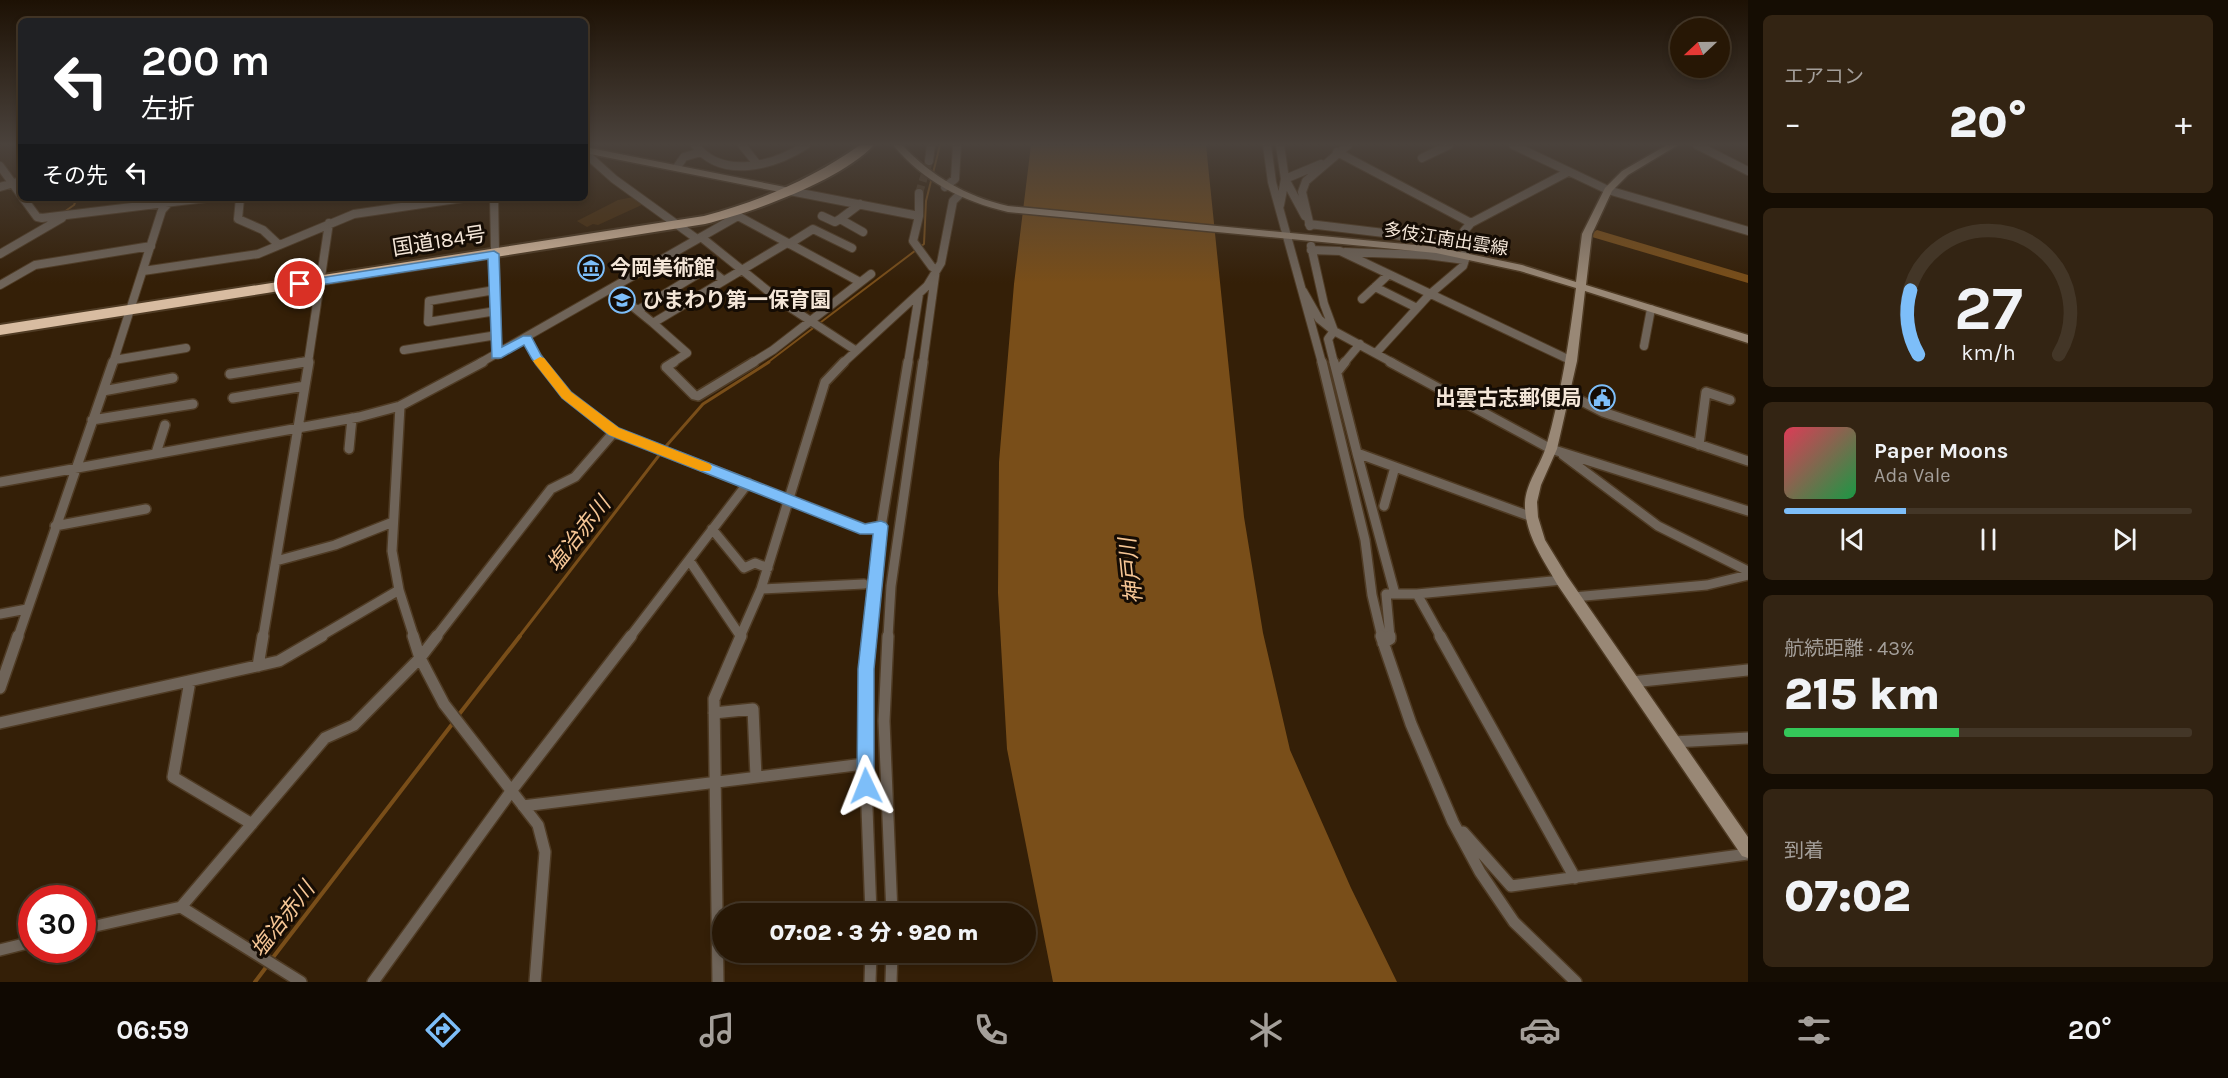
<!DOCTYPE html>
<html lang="ja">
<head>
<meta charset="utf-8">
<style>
	:root { --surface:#271705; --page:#332413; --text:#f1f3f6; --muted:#a49f9a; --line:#433627; --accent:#7dbef9 }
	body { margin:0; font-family:Karla,"Noto Sans JP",sans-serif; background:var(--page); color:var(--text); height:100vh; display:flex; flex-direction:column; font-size:22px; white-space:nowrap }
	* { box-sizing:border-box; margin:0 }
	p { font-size:20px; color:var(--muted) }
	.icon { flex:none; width:33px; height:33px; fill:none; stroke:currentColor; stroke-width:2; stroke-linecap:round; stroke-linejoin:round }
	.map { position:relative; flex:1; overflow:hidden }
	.sheet { display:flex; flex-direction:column; gap:15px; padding:15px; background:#150d03; width:480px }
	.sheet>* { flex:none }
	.top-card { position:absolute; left:18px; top:18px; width:570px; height:183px; border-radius:9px; box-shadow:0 3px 9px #0003,0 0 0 2px var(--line); background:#202124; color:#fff; overflow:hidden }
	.needle { width:39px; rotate:248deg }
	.buttons { position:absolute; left:1670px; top:18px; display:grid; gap:12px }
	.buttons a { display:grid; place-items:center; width:60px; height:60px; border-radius:50%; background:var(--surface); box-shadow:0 3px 9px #0003,0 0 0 2px var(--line); font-size:30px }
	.speed { position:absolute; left:18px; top:885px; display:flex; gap:12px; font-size:30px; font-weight:700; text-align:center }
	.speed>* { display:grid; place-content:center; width:78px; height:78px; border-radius:50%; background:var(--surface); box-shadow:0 3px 9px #0003,0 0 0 2px var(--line); line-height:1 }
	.speed .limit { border:9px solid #d22; background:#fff; color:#111 }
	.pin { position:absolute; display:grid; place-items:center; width:51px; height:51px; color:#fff; margin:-26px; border:3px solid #fff; border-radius:50%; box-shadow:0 2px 6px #0007 }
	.me { position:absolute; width:66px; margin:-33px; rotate:358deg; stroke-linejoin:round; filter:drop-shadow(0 0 4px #0008) }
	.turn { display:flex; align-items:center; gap:21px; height:126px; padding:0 24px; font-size:27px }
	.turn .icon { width:78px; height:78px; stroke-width:2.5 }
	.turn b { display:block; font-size:42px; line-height:51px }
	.then { display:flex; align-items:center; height:57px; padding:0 24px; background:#0003; gap:12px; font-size:22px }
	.big { font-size:45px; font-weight:800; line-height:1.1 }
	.sheet .tile { flex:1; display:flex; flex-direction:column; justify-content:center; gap:9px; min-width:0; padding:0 21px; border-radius:9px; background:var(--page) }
	.sheet .dial { align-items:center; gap:0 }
	.dial svg { height:156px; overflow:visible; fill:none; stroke:var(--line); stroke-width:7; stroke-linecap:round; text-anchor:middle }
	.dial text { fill:var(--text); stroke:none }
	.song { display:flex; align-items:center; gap:18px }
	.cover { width:72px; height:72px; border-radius:9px; background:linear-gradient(135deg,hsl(350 70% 55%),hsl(140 70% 35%)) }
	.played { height:6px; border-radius:3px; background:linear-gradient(90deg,var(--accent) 30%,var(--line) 30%) }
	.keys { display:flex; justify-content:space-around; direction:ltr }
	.heat { display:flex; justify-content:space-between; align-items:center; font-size:33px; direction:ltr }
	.charge { height:9px; border-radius:4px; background:linear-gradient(90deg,#34c759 43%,var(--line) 0) }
	.trip { position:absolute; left:712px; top:903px; width:324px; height:60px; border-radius:30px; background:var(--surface); box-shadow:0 3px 9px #0003,0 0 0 2px var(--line); font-weight:800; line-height:60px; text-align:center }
	.tab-bar { display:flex; height:96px; justify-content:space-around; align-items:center; background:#100902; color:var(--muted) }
	.tab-bar .icon { width:42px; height:42px }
	.tab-bar .current { color:var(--accent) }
	.tab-bar b { font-size:27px; color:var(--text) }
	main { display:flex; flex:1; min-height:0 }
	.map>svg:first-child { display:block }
	.green { fill:#4a2e0c }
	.water { fill:#794e19 }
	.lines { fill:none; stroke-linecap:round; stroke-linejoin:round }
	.stream-far2 { stroke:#794e19; stroke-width:2 }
	.stream-far1 { stroke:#794e19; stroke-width:3 }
	.stream { stroke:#794e19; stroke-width:4 }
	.river { fill:#794e19; fill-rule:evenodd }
	.street-tunnel { stroke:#513d26; stroke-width:8; stroke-dasharray:8 4; stroke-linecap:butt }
	.street-far2-casing { stroke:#4f3b24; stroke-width:10 }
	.street-far1-casing { stroke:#4f3b24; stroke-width:12 }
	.street-casing { stroke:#4f3b24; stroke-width:14 }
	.secondary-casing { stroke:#4f3b24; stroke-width:3 }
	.highway-casing { stroke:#4f3b24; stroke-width:4 }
	.street-far2 { stroke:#6f6459; stroke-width:8 }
	.street-far1 { stroke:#6f6459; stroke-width:9 }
	.street { stroke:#6f6459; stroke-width:11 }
	.secondary { fill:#998876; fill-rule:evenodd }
	.highway { fill:#d8bca1; fill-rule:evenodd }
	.route { fill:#7dbef9; stroke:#517ca2; stroke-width:1.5 }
	.slow { fill:#f59e0b }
	.labels { text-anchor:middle; stroke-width:6; stroke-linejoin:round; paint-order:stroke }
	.far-street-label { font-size:18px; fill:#f4e6d8; stroke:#150c04 }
	.street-label { font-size:21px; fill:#f4e6d8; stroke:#150c04 }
	.poi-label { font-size:21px; font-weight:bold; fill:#f4e6d8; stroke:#150c04; text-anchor:start }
	.water-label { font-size:22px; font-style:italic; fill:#f6c695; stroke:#150c04 }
</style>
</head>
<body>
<main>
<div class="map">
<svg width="1748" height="982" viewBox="0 0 1748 982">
	<rect width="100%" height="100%" fill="#341f07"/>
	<path class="green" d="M638,196L646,203L598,225L593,224L587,227L577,221L618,200Z"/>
	<path class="water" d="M1031,145H1206L1244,517L1263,633L1290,750L1351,888L1397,982H1053L1007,749L998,593L999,462L1014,284Z"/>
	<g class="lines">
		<path class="stream-far2" d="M64,212L74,205L77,198
			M767,363L924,244L926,201L940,145"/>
		<path class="stream-far1" d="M519,637L667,445L703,404L769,362"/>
		<path class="stream" d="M457,717L520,636
			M271,960L453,723
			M255,982L267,966"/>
		<path class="river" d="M1597,230L1748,275V283L1592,237L1591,234Z"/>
		<path class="street-tunnel" d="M919,193L929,161"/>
		<g class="street-far2-casing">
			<path id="street-far2" d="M695,145C722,180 773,166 806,145
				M742,145L757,164
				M1267,145L1272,182L1322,363
				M1280,145L1285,179L1280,205
				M1513,145L1608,190L1748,231
				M1697,145L1748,171
				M1337,152L1471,223
				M585,153L614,179L697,239
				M1422,158L1449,145
				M929,161L931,145
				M0,166L21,195
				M677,167L684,157L701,152
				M0,187L21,181
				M945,187L955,179L957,145
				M790,191L919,216
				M919,193V216L913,241L932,267L936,269L923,363
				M23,198L37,217L42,218L206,198
				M240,198L238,219L263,230L279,245
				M494,198L497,355
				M860,204L840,219L863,232
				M738,216L860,282
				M822,216L835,222L840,219
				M1305,216L1285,179L1321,164
				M1309,224L1384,233L1465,248
				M1310,226L1302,192L1306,181L1348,145
				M701,237L783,303L855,350
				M789,244L813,229L852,248
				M1311,246L1324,304L1334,331
				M1311,250L1340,251L1572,361
				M1345,252L1427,255L1465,260
				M0,254L62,218
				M143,271L258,254L354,214L463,198
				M0,285L35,265L151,246
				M1375,287L1417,308
				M611,289L653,323L787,243
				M495,290L429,301L428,322L496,311
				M1303,291L1319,319L1334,331L1393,363
				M1362,299L1388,275
				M638,310L708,268L723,280
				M653,323L687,353L672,363
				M1334,331L1328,339L1334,363
				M527,338L541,363
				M1644,346L1651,309
				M404,350L497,335
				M1376,353L1429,295L1463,266L1465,260L1464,231L1471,223L1568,172
				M114,360L186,348
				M113,363L162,210L173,198
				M296,363L309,361
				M308,363L329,223
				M480,363L738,216L736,212
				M752,363L773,350L871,274
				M843,363L927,286L941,263L953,201L959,195
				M908,363L919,294
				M1344,363L1360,344"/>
		</g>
		<g class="street-far1-casing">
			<path id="street-far1" d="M540,362L567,395L614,432L865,529L881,526
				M674,362L666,367L694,395L698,396L754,362
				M1322,362L1365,540L1372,595L1382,637
				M1334,362L1357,453L1532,517
				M1390,362L1551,449L1748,511
				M1337,372L1345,362
				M230,374L305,362
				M103,391L173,378
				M1564,392L1603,412L1748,461
				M233,398L305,386
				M400,406L392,551L399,590L414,637
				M92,420L193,404
				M1699,445L1706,392L1730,400
				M349,449L352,418
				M156,453L165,425
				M1357,453L1395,594
				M1563,455L1658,526L1748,571
				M0,482L359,417L400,406L483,362
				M1384,506L1395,467
				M55,526L146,509
				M712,529L744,568L755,563L768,568
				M689,560L741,637
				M276,561L335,545L393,522
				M761,589L864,584
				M1417,594L1441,637
				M1574,597L1707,585L1748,575
				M0,614L27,609
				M18,637L113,362
				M263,637L309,362
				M319,637L399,590
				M436,637L551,489L575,477L614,432
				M630,637L748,483
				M740,637L761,589L825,382L844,362
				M869,637L881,527L908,362
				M888,637L891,586L923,362
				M1390,637L1386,594H1417L1562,580"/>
		</g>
		<g class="street-casing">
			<path id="street" d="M413,636L420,658L444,704L538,825L545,852L535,982
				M869,636L864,729L871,914
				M888,636L884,721L892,914
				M1381,636L1411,724L1453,822L1480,872L1514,922L1576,982
				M1440,636L1575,878
				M1383,643L1390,639V636
				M258,666L263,636
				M190,681L173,777L252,824
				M1632,682L1748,670
				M0,688L18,636
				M714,713L753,709L756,777
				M0,723L279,661L322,636
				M1673,742L1748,738
				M523,806L864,764
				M1463,832L1511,886L1748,854
				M181,907L301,982
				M82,929L181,907L325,738L354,725L420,658L437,636
				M0,950L32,942
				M373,982L512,790L631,636
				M718,982L714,699L741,636
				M870,982L871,952
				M891,982L892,952"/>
		</g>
		<g class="secondary-casing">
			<path id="secondary" d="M893,145H902C933,177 965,196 1008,206L1436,247L1522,265L1576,282L1582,234L1605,188L1622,171L1667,145H1678L1628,175L1612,191L1592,234L1586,285L1748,335V343L1585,291L1577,361L1557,449L1541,485L1537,502L1538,517L1545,540L1567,576L1748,837V858L1742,856L1557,584C1543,559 1524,533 1525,503C1526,483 1540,466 1546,447C1561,395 1569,342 1576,288L1520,271L1436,253L1008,212C962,201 924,182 893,145Z
				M585,147L790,188L794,191L790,194L585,153Z"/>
		</g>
		<g class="highway-casing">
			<path id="highway" d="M860,145H874C840,181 753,212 705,224L0,335V325L704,216C760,201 812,179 860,145Z"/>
		</g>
		<use href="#street-far2" class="street-far2"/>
		<use href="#street-far1" class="street-far1"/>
		<use href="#street" class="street"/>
		<use href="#secondary" class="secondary"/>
		<use href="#highway" class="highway"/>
	</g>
	<linearGradient id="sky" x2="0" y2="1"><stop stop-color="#1d1104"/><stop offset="0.51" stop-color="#4a423c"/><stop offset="1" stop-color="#4a423c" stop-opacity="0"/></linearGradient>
	<rect width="1748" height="283" fill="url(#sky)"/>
	<path class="route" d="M494,251L499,254L502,347L523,336H531L541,355L571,392L619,428L865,524L881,521L886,523L888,526L874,669V786L872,792L866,795L860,792L857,786L858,669L873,534H860L609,435L562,398L532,359L524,345L501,358H492L488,259L300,288L294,284L300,281Z"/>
	<path class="slow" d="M540,357L544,358L571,392L619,428L710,464L712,467L710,471H701L609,435L562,398L533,361Z"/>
	<defs>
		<g id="museum-ring" transform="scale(1.35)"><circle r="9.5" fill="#150c04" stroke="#7dbef9" stroke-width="1.5"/><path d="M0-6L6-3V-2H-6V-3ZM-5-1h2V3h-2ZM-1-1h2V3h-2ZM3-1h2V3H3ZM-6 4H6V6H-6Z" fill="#7dbef9"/></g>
		<g id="school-ring" transform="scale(1.35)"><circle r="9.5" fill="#150c04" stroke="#7dbef9" stroke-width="1.5"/><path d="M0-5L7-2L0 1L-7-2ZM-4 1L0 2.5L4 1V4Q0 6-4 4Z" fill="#7dbef9"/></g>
		<g id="civic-ring" transform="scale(1.35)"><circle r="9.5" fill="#150c04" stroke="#7dbef9" stroke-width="1.5"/><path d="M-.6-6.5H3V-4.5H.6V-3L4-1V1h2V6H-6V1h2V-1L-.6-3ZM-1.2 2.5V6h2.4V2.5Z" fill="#7dbef9"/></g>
	</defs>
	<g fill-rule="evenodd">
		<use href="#museum-ring" x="591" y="268"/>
		<use href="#school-ring" x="622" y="300"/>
		<use href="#civic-ring" x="1602" y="398"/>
	</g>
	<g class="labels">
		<g class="far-street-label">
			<text transform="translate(1446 239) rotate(9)" y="6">多伎江南出雲線</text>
		</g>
		<g class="street-label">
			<text transform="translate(439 241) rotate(-9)" y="7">国道184号</text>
		</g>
		<g class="poi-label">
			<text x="610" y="275">今岡美術館</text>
			<text x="642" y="307">ひまわり第一保育園</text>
			<text x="1582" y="405" text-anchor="end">出雲古志郵便局</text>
		</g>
		<g class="water-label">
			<text transform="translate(578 534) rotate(-52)" y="8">塩冶赤川</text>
			<text transform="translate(1130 571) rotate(-96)" y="8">神戸川</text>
			<text transform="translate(282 919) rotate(-52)" y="8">塩冶赤川</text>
		</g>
	</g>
</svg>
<div class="buttons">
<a><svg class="needle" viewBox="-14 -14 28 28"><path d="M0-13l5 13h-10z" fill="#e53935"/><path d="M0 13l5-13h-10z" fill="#a49f9a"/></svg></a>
</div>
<div class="speed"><div class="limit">30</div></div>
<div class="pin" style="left:300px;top:284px;background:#d93025"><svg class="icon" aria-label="arrive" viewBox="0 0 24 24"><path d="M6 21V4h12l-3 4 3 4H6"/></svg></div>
<svg class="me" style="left:866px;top:786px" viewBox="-20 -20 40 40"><path d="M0-17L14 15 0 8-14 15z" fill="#7dbef9" stroke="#fff" stroke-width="4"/></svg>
<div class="trip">07:02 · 3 分 · 920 m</div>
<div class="top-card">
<div class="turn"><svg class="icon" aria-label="left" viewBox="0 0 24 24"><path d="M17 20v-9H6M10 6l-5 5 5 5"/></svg><div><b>200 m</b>左折</div></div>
<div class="then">その先<svg class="icon" aria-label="left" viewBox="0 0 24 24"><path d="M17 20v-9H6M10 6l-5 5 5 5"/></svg></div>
</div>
</div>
<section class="sheet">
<div class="tile"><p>エアコン</p>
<div class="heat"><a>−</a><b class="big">20°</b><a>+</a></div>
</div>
<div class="tile dial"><svg viewBox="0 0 100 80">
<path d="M14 69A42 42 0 1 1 86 69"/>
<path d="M14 69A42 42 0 0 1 10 36" stroke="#7dbef9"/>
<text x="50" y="56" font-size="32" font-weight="700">27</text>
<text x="50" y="72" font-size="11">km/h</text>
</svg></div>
<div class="tile">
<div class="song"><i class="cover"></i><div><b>Paper Moons</b><p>Ada Vale</p></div></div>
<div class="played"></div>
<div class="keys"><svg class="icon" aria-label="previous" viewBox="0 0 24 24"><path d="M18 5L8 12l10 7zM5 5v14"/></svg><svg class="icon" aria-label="pause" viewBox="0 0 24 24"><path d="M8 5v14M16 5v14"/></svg><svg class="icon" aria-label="next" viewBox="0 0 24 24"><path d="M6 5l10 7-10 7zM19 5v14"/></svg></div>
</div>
<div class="tile"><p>航続距離 · 43%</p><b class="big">215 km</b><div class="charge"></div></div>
<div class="tile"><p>到着</p><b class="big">07:02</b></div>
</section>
</main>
<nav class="tab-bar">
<b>06:59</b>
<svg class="icon current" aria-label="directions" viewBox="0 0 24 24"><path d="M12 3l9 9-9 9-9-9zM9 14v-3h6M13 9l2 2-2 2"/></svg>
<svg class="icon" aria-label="music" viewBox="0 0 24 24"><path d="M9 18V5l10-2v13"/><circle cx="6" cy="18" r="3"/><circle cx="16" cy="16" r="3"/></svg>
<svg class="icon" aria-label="phone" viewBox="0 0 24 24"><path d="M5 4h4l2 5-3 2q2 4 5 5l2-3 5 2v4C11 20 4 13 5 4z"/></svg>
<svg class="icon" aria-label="climate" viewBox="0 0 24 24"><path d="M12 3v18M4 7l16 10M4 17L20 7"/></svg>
<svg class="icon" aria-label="car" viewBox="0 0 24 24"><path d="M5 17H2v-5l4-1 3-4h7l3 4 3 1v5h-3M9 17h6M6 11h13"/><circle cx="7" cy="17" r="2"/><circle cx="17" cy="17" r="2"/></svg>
<svg class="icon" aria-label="filters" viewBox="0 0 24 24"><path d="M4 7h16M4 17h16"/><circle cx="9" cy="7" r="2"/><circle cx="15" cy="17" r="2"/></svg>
<b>20°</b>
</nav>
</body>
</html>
